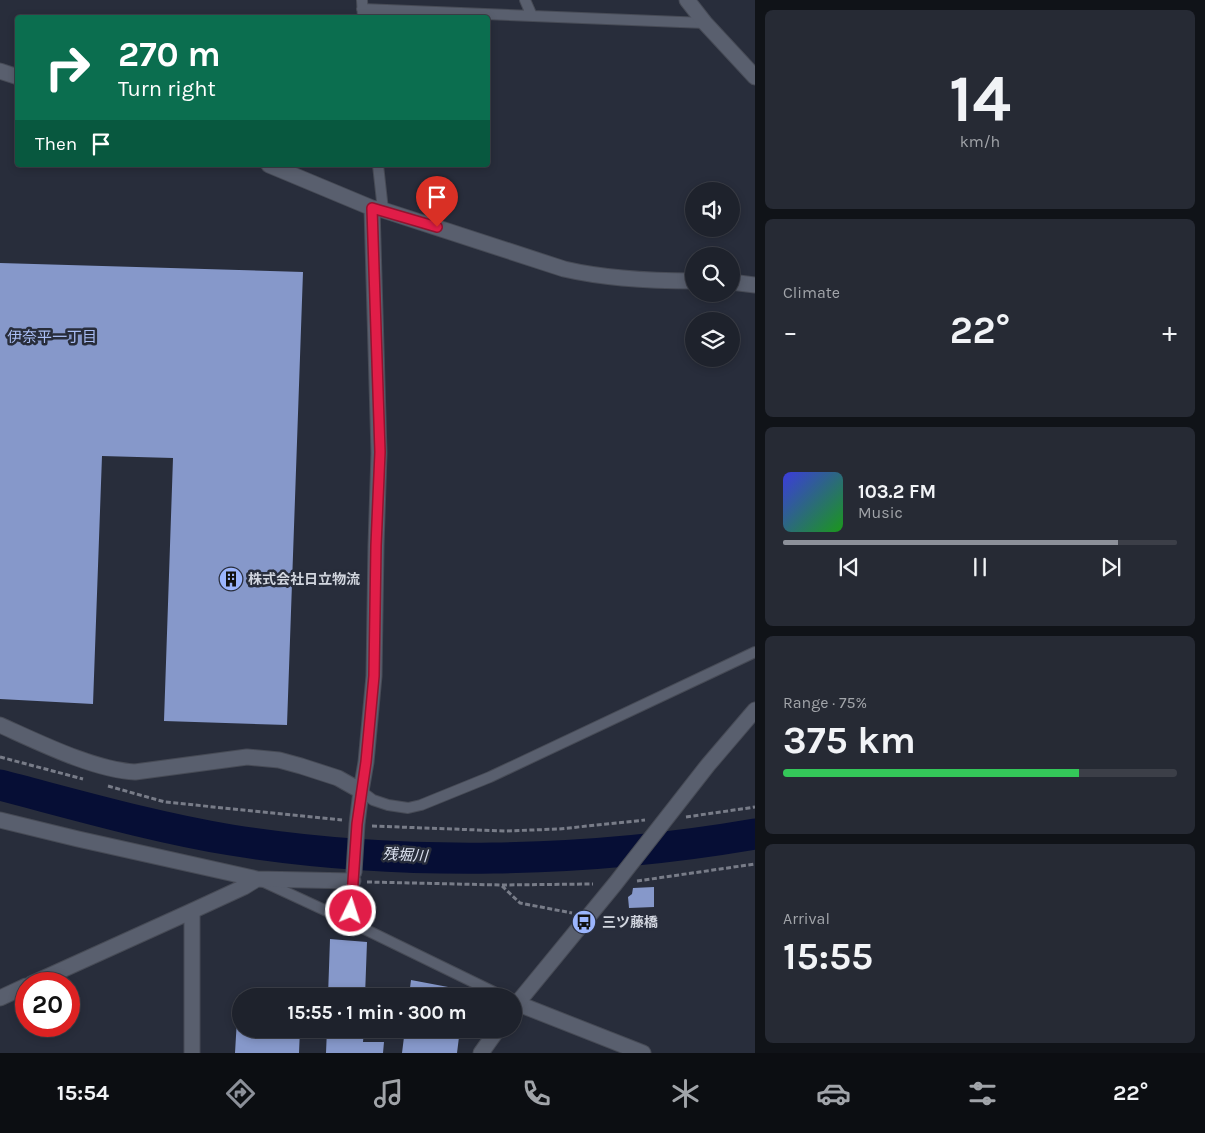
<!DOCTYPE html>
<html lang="en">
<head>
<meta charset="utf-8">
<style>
	:root { --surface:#1e222c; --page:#262a34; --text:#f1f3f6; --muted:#a1a4a9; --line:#3c3f48; --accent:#8c9099 }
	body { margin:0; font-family:Karla,"Noto Sans JP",sans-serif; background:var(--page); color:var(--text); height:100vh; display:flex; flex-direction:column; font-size:19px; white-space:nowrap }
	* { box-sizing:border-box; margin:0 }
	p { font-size:16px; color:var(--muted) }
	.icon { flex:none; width:28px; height:28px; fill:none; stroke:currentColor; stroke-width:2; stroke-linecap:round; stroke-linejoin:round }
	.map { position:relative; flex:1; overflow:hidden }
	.panel { display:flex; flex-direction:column; gap:10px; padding:10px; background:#101318; width:450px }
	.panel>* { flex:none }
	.top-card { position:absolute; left:15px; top:15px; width:475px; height:152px; border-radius:5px; box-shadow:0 2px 8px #0003,0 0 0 1px var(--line); background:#0b6e4f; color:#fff; overflow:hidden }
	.tools { position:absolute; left:685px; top:182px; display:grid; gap:10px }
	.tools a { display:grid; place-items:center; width:55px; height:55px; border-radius:50%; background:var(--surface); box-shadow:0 2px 8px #0003,0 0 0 1px var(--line); font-size:25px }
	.speed { position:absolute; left:15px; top:972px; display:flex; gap:10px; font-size:25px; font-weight:700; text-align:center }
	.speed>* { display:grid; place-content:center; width:65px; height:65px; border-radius:50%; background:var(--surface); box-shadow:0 2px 8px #0003,0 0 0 1px var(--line); line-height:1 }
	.speed .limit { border:8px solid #d22; background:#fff; color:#111 }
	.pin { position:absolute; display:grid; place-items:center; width:42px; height:42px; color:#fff; margin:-51px -21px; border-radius:50% 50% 50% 0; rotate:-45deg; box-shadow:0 0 5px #0007 }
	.pin .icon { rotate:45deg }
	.me { position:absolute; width:55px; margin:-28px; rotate:4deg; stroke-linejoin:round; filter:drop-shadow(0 0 4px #0008) }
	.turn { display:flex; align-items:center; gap:18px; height:105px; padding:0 20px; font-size:22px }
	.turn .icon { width:65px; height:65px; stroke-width:2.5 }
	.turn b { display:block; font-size:35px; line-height:42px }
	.then { display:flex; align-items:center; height:48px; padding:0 20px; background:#0003; gap:10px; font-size:19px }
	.big { font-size:38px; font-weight:700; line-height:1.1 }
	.panel .tile { flex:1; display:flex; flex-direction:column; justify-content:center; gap:8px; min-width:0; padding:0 18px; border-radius:8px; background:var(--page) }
	.panel .dial { align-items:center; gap:0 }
	.dial b { font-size:65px; line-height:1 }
	.song { display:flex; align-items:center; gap:15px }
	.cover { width:60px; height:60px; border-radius:8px; background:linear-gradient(135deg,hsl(240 70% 55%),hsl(120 70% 35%)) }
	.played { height:5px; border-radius:2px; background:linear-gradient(90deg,var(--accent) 85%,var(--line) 85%) }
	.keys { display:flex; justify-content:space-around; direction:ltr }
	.heat { display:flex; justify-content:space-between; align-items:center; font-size:28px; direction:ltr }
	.charge { height:8px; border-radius:4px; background:linear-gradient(90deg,#34c759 75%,var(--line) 0) }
	.trip { position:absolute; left:232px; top:988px; width:290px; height:50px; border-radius:25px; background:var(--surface); box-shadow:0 2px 8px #0003,0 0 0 1px var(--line); font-weight:700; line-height:50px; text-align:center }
	.menu { display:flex; height:80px; justify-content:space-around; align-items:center; background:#0c0e12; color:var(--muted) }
	.menu .icon { width:35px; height:35px }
	.menu .on { color:var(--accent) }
	.menu b { font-size:22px; color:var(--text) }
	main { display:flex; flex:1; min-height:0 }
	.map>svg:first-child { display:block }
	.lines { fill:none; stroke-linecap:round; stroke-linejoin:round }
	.river { stroke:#060e35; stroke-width:31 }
	.building { fill:#8698ca }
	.service-casing { stroke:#474b56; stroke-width:12 }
	.minor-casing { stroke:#474b56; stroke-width:17 }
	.tertiary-casing { stroke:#474b56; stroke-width:17 }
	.path { stroke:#787c88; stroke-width:3; stroke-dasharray:5 2.5; stroke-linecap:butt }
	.service { stroke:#595f6e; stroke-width:10 }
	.minor { stroke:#595f6e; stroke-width:15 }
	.tertiary { stroke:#595f6e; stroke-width:15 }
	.route-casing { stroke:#92132f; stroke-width:12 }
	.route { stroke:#e11d48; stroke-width:9 }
	.labels { text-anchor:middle; stroke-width:5; stroke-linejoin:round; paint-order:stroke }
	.poi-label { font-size:14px; font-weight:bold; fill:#d2d6df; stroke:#282d3b; text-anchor:start }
	.neighbourhood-label { font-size:15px; fill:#aabef4; stroke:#282d3b }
	.water-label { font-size:15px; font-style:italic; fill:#dee4f3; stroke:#282d3b }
</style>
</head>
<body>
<main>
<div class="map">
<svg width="755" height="1053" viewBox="0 0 755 1053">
	<rect width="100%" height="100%" fill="#282d3b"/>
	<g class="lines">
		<path class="river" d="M0,785C77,805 153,827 231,840C400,867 587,863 755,834"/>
	</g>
	<path class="building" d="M0,263L303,272L287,725L164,721L173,458L102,456L93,704L0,699Z
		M654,887V907L629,908L628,897L632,894L633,888Z
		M330,939L367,942L365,996H328Z
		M411,980L464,990L463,996H409Z
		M238,1002H241V1029H300L299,1053H235Z
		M327,1029H364L363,1042H384L383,1053H326Z
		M405,1029H460L457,1053H402Z"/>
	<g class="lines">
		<g class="service-casing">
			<path id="service" d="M362,0L363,18
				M525,0L532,16
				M362,9L705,23
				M378,165L383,210
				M361,791L373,800L388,805L408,808L421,805L490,777L755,652
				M264,882L346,920L502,996
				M346,920L351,911L353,877"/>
		</g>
		<g class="minor-casing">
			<path id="minor" d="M687,0L705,23L755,77
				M0,820L78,839L257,879L353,881
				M354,872L357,824L361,791
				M192,911V1053
				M31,984L192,911L244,887L257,879
				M0,998L26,986
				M516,1003L643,1053"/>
		</g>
		<g class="tertiary-casing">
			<path id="tertiary" d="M0,71L18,77
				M269,165L372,208L383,210L564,269C607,279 650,281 694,281
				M731,282L755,285
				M0,725C38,742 94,770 135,772L247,757L279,760L301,766L338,778L361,791L366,762L374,676L376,546L379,453L372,208
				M514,1007L615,884L708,765L755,710
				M481,1053L498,1029"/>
		</g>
		<path class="path" d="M0,757L83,779
			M108,786L165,802L342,820
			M686,817L755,807
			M372,826L505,831L559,829L645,820
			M637,881L755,864
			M367,882L501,885L593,884
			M502,886L520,903L572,913"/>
		<use href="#service" class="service"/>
		<use href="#minor" class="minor"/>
		<use href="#tertiary" class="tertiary"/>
	</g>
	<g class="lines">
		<g class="route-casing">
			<path id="route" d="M351,911L357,824L366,762L374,676L376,546L380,452L372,208L437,227"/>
		</g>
		<use href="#route" class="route"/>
	</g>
	<defs>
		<g id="building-disc" transform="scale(1.25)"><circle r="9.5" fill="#9bb5fd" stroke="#282d3b"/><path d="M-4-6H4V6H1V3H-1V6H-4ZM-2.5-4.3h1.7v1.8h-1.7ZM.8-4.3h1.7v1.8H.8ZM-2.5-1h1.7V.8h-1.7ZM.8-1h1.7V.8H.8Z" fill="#111"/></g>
		<g id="bus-disc" transform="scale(1.25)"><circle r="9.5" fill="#9bb5fd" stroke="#282d3b"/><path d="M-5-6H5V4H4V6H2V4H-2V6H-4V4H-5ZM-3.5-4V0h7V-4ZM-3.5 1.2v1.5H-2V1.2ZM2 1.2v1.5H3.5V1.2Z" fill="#111"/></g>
	</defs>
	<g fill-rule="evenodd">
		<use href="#building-disc" x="231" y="579"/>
		<use href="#bus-disc" x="584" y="922"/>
	</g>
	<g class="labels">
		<g class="poi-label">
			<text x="248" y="584">株式会社日立物流</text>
			<text x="602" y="927">三ツ藤橋</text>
		</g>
		<g class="neighbourhood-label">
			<text x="52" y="342">伊奈平一丁目</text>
		</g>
		<g class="water-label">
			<text transform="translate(405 855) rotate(3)" y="5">残堀川</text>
		</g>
	</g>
</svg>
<div class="tools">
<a><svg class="icon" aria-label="sound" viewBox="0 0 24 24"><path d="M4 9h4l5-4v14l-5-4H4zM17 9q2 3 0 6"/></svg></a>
<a><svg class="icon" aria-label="search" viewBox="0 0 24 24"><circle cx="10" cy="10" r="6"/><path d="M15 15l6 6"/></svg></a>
<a><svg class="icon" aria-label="layers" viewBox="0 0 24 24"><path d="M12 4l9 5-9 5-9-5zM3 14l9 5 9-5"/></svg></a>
</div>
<div class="speed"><div class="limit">20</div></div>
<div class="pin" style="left:437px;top:227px;background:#d93025"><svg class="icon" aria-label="arrive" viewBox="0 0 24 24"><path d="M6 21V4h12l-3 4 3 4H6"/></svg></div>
<svg class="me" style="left:351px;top:911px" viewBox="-20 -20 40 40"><circle r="17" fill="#e11d48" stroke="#fff" stroke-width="3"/><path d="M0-11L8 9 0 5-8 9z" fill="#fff"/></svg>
<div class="trip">15:55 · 1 min · 300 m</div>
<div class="top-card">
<div class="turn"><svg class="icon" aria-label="right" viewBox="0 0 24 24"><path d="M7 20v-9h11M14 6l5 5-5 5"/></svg><div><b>270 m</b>Turn right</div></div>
<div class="then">Then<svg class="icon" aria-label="arrive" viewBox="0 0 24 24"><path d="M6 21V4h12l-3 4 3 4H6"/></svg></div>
</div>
</div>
<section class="panel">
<div class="tile dial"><b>14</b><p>km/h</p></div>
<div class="tile"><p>Climate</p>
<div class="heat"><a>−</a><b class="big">22°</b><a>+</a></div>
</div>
<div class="tile">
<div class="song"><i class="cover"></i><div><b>103.2 FM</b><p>Music</p></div></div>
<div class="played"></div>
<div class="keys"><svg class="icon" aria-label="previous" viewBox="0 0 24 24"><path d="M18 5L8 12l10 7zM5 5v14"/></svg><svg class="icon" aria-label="pause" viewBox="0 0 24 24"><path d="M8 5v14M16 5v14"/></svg><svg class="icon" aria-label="next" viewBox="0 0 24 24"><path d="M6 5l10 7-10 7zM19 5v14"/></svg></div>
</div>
<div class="tile"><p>Range · 75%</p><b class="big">375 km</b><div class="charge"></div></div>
<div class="tile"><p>Arrival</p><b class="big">15:55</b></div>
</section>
</main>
<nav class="menu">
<b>15:54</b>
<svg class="icon on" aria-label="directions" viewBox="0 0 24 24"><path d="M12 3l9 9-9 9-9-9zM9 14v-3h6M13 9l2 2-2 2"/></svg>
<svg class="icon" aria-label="music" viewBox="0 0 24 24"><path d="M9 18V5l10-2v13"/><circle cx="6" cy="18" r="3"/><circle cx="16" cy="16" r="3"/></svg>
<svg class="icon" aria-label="phone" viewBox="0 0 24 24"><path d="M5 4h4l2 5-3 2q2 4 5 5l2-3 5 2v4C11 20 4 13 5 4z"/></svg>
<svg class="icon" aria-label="climate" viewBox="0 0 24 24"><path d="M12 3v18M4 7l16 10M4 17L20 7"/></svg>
<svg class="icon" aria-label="car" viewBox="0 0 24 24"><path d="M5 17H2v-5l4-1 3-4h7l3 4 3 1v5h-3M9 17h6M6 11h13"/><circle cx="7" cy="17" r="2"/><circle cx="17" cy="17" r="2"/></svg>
<svg class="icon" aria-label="filters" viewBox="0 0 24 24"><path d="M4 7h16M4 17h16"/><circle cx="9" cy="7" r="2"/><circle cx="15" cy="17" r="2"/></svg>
<b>22°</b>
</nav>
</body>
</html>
